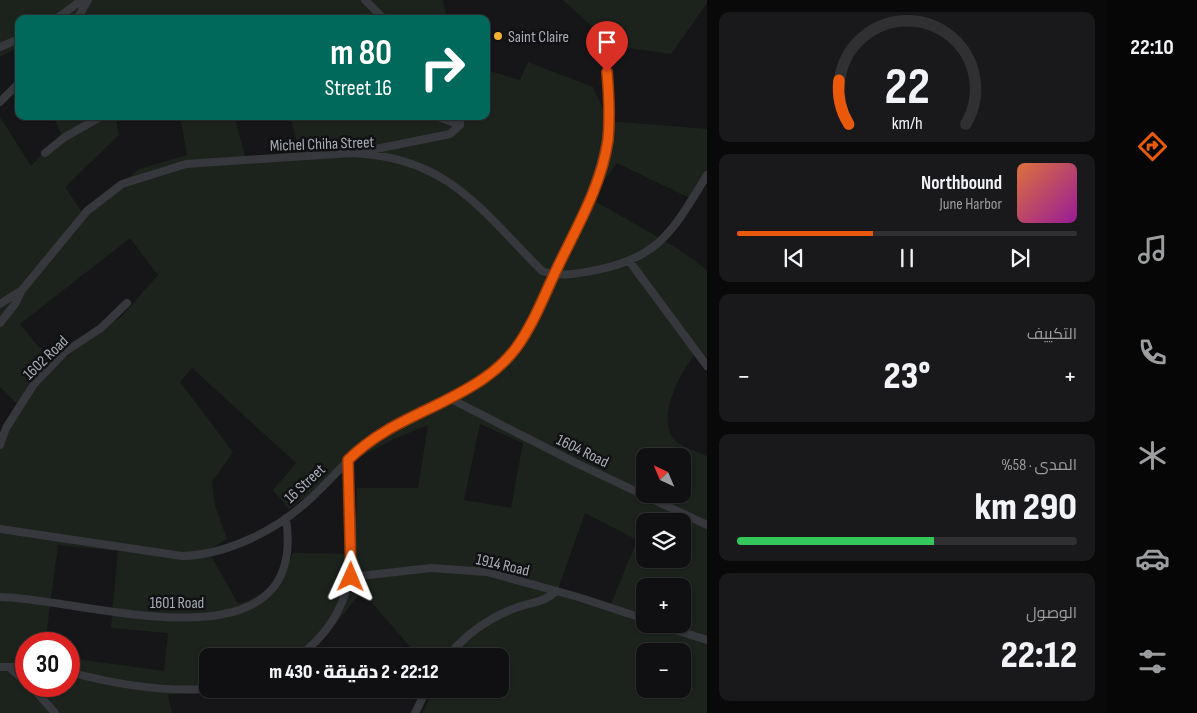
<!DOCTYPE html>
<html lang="ar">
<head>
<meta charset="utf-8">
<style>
	:root { --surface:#101012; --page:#19191b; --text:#f1f3f6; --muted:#9c9d9f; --line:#303032; --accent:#ea580c }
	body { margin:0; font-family:"Sofia Sans Condensed",Cairo,sans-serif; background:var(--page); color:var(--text); direction:rtl; height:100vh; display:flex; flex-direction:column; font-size:19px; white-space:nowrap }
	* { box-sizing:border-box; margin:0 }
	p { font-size:16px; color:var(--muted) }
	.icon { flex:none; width:28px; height:28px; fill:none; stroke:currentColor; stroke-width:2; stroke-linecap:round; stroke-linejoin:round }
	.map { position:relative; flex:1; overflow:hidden; direction:ltr }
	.drawer { display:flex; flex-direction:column; gap:12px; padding:12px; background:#09090a; width:400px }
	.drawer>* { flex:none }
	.banner { position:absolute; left:15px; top:15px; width:475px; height:105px; border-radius:10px; box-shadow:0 1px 4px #0004,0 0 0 1px var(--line); direction:rtl; background:#00695c; color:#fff; overflow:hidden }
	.needle { width:32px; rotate:316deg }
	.controls { position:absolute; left:636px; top:448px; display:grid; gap:10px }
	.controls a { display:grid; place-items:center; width:55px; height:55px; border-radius:10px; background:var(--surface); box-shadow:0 1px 4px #0004,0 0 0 1px var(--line); font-size:25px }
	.speed { position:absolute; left:15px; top:632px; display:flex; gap:10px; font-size:25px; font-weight:700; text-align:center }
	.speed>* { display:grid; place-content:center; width:65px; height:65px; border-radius:50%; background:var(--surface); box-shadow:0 1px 4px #0004,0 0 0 1px var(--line); line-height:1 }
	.speed .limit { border:8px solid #d22; background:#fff; color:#111 }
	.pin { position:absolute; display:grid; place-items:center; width:42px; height:42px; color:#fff; margin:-51px -21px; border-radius:50% 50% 50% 0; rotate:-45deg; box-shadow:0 0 5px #0007 }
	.pin .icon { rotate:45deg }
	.me { position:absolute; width:55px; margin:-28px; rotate:1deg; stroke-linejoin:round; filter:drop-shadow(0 0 4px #0008) }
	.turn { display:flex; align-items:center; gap:18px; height:105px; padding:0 15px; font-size:22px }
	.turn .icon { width:65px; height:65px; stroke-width:2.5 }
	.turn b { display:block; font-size:35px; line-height:42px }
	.big { font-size:38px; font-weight:800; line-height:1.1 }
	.drawer .widget { flex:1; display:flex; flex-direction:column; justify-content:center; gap:8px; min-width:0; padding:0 18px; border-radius:10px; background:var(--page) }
	.drawer .dial { align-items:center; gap:0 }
	.dial svg { height:130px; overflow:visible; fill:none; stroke:var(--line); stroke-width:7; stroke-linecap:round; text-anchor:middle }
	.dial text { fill:var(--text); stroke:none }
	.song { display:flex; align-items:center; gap:15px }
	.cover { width:60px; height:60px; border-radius:8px; background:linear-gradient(135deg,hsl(20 70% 55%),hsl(300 70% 35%)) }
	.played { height:5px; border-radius:2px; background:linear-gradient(90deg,var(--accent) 40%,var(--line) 40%) }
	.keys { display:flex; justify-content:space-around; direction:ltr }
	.heat { display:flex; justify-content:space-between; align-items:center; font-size:28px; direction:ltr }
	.charge { height:8px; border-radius:4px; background:linear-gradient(90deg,#34c759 58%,var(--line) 0) }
	.trip { position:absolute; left:199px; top:648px; width:310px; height:50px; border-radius:10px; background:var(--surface); box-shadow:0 1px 4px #0004,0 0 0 1px var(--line); font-weight:800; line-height:50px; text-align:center; direction:rtl }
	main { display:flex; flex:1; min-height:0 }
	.tab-bar { display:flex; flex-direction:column; width:90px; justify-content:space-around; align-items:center; background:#060607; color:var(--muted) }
	.tab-bar .icon { width:35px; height:35px }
	.tab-bar .active { color:var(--accent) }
	.tab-bar b { font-size:22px; color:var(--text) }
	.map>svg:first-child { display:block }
	.green { fill:#1c231d; fill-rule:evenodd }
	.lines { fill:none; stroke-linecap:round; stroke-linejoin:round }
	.street { stroke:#37383d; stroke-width:8 }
	.route-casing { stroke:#983908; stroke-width:12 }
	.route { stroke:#ea580c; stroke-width:9 }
	.poi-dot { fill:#f2b134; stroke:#111113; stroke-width:2 }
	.labels { text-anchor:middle; stroke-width:5; stroke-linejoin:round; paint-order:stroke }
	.poi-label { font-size:16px; fill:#a8adb8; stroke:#111113; text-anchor:start }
	.street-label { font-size:16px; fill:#a8adb8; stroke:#111113 }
</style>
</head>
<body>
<main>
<nav class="tab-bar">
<b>22:10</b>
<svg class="icon active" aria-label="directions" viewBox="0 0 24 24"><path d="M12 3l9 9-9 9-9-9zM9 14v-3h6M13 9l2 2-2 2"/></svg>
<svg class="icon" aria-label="music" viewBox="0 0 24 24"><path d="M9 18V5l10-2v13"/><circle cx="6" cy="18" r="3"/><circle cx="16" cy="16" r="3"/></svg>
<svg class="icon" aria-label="phone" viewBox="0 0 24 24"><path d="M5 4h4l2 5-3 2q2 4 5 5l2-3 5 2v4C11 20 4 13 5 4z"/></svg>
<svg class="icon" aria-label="climate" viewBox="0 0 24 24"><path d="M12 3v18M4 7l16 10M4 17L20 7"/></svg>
<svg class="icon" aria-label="car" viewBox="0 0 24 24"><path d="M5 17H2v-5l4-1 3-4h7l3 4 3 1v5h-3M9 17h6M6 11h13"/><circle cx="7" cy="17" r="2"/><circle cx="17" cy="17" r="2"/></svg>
<svg class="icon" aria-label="filters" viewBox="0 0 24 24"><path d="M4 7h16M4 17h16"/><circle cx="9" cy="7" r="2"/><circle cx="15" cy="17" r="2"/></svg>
</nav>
<section class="drawer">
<div class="widget dial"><svg viewBox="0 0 100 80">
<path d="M14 69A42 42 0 1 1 86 69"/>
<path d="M14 69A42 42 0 0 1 8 42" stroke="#ea580c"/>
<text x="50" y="56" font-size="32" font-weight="700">22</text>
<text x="50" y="72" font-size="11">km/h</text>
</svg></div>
<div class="widget">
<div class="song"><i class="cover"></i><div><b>Northbound</b><p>June Harbor</p></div></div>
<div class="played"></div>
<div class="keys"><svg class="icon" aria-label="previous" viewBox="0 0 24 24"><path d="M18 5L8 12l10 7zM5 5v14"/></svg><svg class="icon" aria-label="pause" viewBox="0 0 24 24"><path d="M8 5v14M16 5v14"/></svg><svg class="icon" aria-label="next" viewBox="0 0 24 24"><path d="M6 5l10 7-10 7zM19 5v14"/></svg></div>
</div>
<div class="widget"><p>التكييف</p>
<div class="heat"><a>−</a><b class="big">23°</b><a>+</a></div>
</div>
<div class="widget"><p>المدى · 58%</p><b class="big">290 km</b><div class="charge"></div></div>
<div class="widget"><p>الوصول</p><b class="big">22:12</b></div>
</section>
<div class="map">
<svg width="707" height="713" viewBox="0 0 707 713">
	<rect width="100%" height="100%" fill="#161618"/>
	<path class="green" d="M0,0H443L447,19H19V47L0,57Z
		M563,0H707V3L671,54L614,46Z
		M528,62L593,87L608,121L707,129V182L696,201L617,163L591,199L677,248L707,270V364L698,351C681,369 652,424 678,443C686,448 698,452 707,456V713H422L435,689H500V656H418L362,591L329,632L303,656H208V689H214L168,695L172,713H0V433L18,405L0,387V117L31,166L61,134L53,116H115L119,135L65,187L84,215L139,169L187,155L180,116H234L247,162L299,149L290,116H486V70L520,80ZM130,238L158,275L122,316L54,366L20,324ZM192,368L296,463L273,490L289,509L362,456L394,439L428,425L418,488H357L356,554L293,553C283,578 264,596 238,604L208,550L227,539L215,506L212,482L233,452L180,382ZM480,424L523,443L511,508L464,500ZM645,456H682V494H645ZM585,513L637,540L609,609L556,595ZM645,521H682V559H645ZM58,545L118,551L111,628L168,633L164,671L69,658V686H26V644H45ZM645,586H682V624H645ZM645,651H682V689H645Z"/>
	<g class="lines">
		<path class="street" d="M365,0L384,19
			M56,19L82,0
			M77,19L88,0
			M0,47L19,39
			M0,102L19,83
			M436,116L460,125
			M366,151L450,134L460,125V116
			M45,153L65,137L102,116
			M630,262L707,366
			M0,304L22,290L87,211L122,184L186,164L352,153C448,157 480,209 542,271C559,277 574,274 591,271C660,259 673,230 707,175
			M0,323L15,304L22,290
			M449,398L576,463L707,525
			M0,445L6,428L34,384L65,352L101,328L127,303
			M0,529L182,556C227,555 277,530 310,499C332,479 350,456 374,437C414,411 467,398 502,364C527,339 538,306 553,275C596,186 623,138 601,36
			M351,577L431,568L487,572L578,597L645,619
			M0,597C83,598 310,677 286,518
			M657,624L707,640
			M299,656C368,605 352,535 348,461
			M448,656C467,633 490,617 518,607C535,601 543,603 557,591
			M0,667H9L26,682
			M9,667H26
			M69,672C114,684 161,692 208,689
			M31,686L55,713
			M415,713L427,689"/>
	</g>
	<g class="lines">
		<g class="route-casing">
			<path id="route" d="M351,577L348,460C388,420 438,410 483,379C496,370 507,360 516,348C532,326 542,301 553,277C573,233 601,189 608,140C610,118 609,95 607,72"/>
		</g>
		<use href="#route" class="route"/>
	</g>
	<circle class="poi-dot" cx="498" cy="36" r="5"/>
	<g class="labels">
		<g class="poi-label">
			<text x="508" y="42">Saint Claire</text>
		</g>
		<g class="street-label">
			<text transform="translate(322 143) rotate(-2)" y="6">Michel Chiha Street</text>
			<text transform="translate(45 357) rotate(-44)" y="6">1602 Road</text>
			<text transform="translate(583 450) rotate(26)" y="6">1604 Road</text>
			<text transform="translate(304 483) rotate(-43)" y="6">16 Street</text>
			<text transform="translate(503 564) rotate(13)" y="6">1914 Road</text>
			<text x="177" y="608">1601 Road</text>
		</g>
	</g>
</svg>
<div class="controls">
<a><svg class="needle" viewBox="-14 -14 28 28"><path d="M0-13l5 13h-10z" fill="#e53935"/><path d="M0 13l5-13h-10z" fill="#9c9d9f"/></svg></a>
<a><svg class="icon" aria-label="layers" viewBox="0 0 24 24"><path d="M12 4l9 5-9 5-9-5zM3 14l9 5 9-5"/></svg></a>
<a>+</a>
<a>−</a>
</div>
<div class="speed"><div class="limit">30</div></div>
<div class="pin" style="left:607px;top:72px;background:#d93025"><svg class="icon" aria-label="arrive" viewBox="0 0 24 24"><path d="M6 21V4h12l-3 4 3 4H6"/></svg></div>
<svg class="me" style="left:351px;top:577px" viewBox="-20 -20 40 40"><path d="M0-17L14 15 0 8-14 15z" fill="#ea580c" stroke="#fff" stroke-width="4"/></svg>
<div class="trip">22:12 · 2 دقيقة · 430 m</div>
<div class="banner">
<div class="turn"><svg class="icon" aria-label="right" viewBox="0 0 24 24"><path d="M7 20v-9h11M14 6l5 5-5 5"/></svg><div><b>80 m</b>16 Street</div></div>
</div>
</div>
</main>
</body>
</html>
